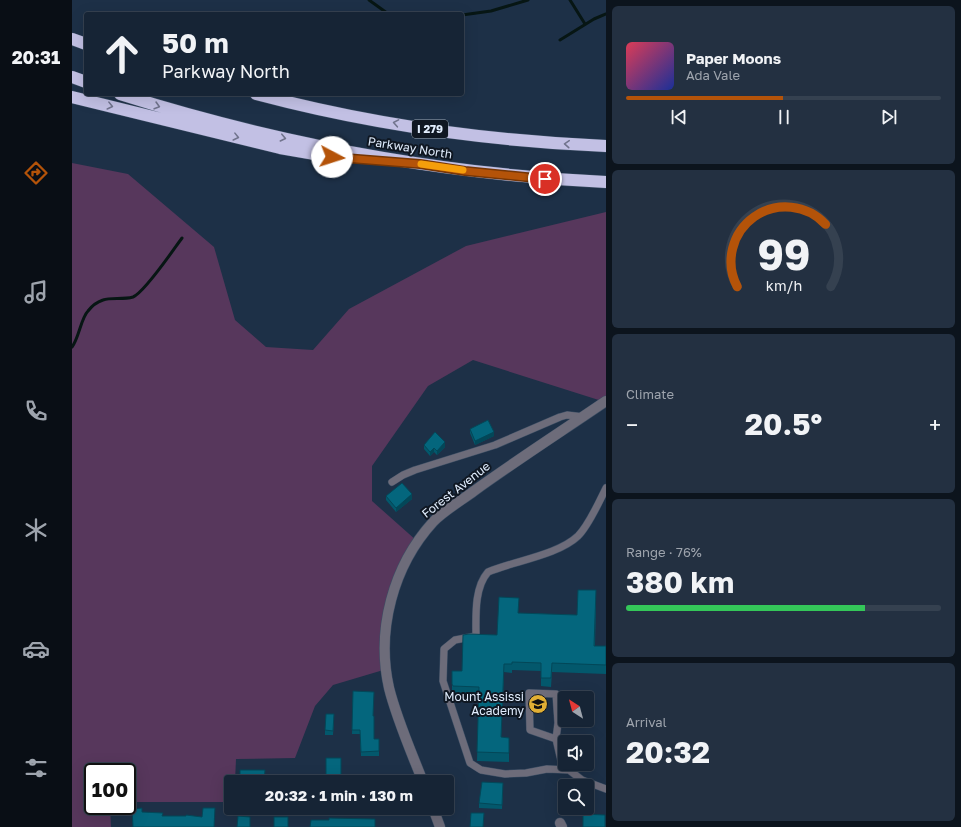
<!DOCTYPE html>
<html lang="en">
<head>
<meta charset="utf-8">
<style>
	:root { --surface:#162435; --page:#233041; --text:#f1f3f6; --muted:#9ea4ad; --line:#354150; --accent:#b45309 }
	body { margin:0; font-family:"Golos Text",sans-serif; background:var(--page); color:var(--text); height:100vh; display:flex; flex-direction:column; font-size:15px; white-space:nowrap }
	* { box-sizing:border-box; margin:0 }
	p { font-size:13px; color:var(--muted) }
	.icon { flex:none; width:22px; height:22px; fill:none; stroke:currentColor; stroke-width:2; stroke-linecap:round; stroke-linejoin:round }
	.map { position:relative; flex:1; overflow:hidden }
	.panel { display:flex; flex-direction:column; gap:6px; padding:6px; background:#0c141d; width:355px }
	.panel>* { flex:none }
	.banner { position:absolute; left:12px; top:12px; width:380px; height:84px; border-radius:4px; box-shadow:0 4px 16px #0002,0 0 0 1px var(--line); background:#162435; color:var(--text); overflow:hidden }
	.needle { width:26px; rotate:324deg }
	.buttons { position:absolute; left:486px; top:691px; display:grid; gap:8px }
	.buttons a { display:grid; place-items:center; width:36px; height:36px; border-radius:4px; background:var(--surface); box-shadow:0 4px 16px #0002,0 0 0 1px var(--line); font-size:20px }
	.speed { position:absolute; left:12px; top:763px; display:flex; gap:8px; font-size:20px; font-weight:700; text-align:center }
	.speed>* { display:grid; place-content:center; width:52px; height:52px; border-radius:50%; background:var(--surface); box-shadow:0 4px 16px #0002,0 0 0 1px var(--line); line-height:1 }
	.speed .limit { border:2px solid #111; border-radius:6px; background:#fff; color:#111 }
	.pin { position:absolute; display:grid; place-items:center; width:34px; height:34px; color:#fff; margin:-17px; border:2px solid #fff; border-radius:50%; box-shadow:0 1px 4px #0007 }
	.me { position:absolute; width:44px; margin:-22px; rotate:95deg; stroke-linejoin:round; filter:drop-shadow(0 0 3px #0008) }
	.turn { display:flex; align-items:center; gap:14px; height:84px; padding:0 12px; font-size:18px }
	.turn .icon { width:52px; height:52px; stroke-width:2.5 }
	.turn b { display:block; font-size:28px; line-height:34px }
	.big { font-size:30px; font-weight:700; line-height:1.1 }
	.panel .tile { flex:1; display:flex; flex-direction:column; justify-content:center; gap:6px; min-width:0; padding:0 14px; border-radius:6px; background:var(--page) }
	.panel .dial { align-items:center; gap:0 }
	.dial svg { height:104px; overflow:visible; fill:none; stroke:var(--line); stroke-width:7; stroke-linecap:round; text-anchor:middle }
	.dial text { fill:var(--text); stroke:none }
	.song { display:flex; align-items:center; gap:12px }
	.cover { width:48px; height:48px; border-radius:6px; background:linear-gradient(135deg,hsl(350 70% 55%),hsl(230 70% 35%)) }
	.played { height:4px; border-radius:2px; background:linear-gradient(90deg,var(--accent) 50%,var(--line) 50%) }
	.keys { display:flex; justify-content:space-around; direction:ltr }
	.heat { display:flex; justify-content:space-between; align-items:center; font-size:22px; direction:ltr }
	.charge { height:6px; border-radius:3px; background:linear-gradient(90deg,#34c759 76%,var(--line) 0) }
	.trip { position:absolute; left:152px; top:775px; width:230px; height:40px; border-radius:4px; background:var(--surface); box-shadow:0 4px 16px #0002,0 0 0 1px var(--line); font-weight:700; line-height:40px; text-align:center }
	main { display:flex; flex:1; min-height:0 }
	.dock { display:flex; flex-direction:column; width:72px; justify-content:space-around; align-items:center; background:#090e15; color:var(--muted) }
	.dock .icon { width:28px; height:28px }
	.dock .selected { color:var(--accent) }
	.dock b { font-size:18px; color:var(--text) }
	.map>svg:first-child { display:block }
	.green { fill:#57375c }
	.lines { fill:none; stroke-linecap:round; stroke-linejoin:round }
	.stream { stroke:#071614; stroke-width:3 }
	.lane-casing { stroke:#3c4e64; stroke-width:8 }
	.street-casing { stroke:#3c4e64; stroke-width:11 }
	.highway-casing { stroke:#3c4e64; stroke-width:13 }
	.lane { stroke:#6d6c7a; stroke-width:7 }
	.street { stroke:#6d6c7a; stroke-width:10 }
	.highway { stroke:#c2c0e4; stroke-width:12 }
	.wall { fill:#03586c }
	.shaded-wall { fill:#034758 }
	.building { fill:#04667d; stroke:#034758 }
	.oneway { stroke:#71748d }
	.route-casing { stroke:#753606; stroke-width:10 }
	.route { stroke:#b45309; stroke-width:7 }
	.slow { stroke:#f59e0b; stroke-width:7 }
	.labels { text-anchor:middle; stroke-width:4; stroke-linejoin:round; paint-order:stroke }
	.shield { fill:#0f1722; stroke:#a2adbb; stroke-width:1 }
	.shield-label { font-size:11px; font-weight:bold; fill:#e1edfd }
	.street-label { font-size:12px; fill:#e1edfd; stroke:#0f1722 }
	.poi-label { font-size:12px; fill:#e1edfd; stroke:#0f1722; text-anchor:end }
</style>
</head>
<body>
<main>
<nav class="dock">
<b>20:31</b>
<svg class="icon selected" aria-label="directions" viewBox="0 0 24 24"><path d="M12 3l9 9-9 9-9-9zM9 14v-3h6M13 9l2 2-2 2"/></svg>
<svg class="icon" aria-label="music" viewBox="0 0 24 24"><path d="M9 18V5l10-2v13"/><circle cx="6" cy="18" r="3"/><circle cx="16" cy="16" r="3"/></svg>
<svg class="icon" aria-label="phone" viewBox="0 0 24 24"><path d="M5 4h4l2 5-3 2q2 4 5 5l2-3 5 2v4C11 20 4 13 5 4z"/></svg>
<svg class="icon" aria-label="climate" viewBox="0 0 24 24"><path d="M12 3v18M4 7l16 10M4 17L20 7"/></svg>
<svg class="icon" aria-label="car" viewBox="0 0 24 24"><path d="M5 17H2v-5l4-1 3-4h7l3 4 3 1v5h-3M9 17h6M6 11h13"/><circle cx="7" cy="17" r="2"/><circle cx="17" cy="17" r="2"/></svg>
<svg class="icon" aria-label="filters" viewBox="0 0 24 24"><path d="M4 7h16M4 17h16"/><circle cx="9" cy="7" r="2"/><circle cx="15" cy="17" r="2"/></svg>
</nav>
<div class="map">
<svg width="534" height="827" viewBox="0 0 534 827">
	<rect width="100%" height="100%" fill="#1d3047"/>
	<path class="green" d="M0,163L56,174L142,247L163,320L194,347L241,350L277,309L394,246L534,212V401L533,402L401,360L356,386L300,466V501L345,541L322,588L315,670L308,671L261,685L243,706L223,758L164,759L163,782H159V802H55V772H21V806H38L39,827H0Z"/>
	<g class="lines">
		<path class="stream" d="M297,0L315,13L321,14
			M498,0L513,24
			M390,15L419,11L456,0
			M488,40L522,19L534,14
			M0,347C7,338 9,318 16,311C19,307 25,302 31,300C39,297 51,300 61,297C73,292 101,250 110,238"/>
		<g class="lane-casing">
			<path id="lane" d="M320,482L331,475L343,470L423,445L488,417L495,415L512,417
				M534,488C527,502 517,525 506,536C486,555 442,561 416,572C402,588 404,616 404,636L383,640L372,649L371,681L398,763L409,770L433,774L454,773L475,769L497,770L510,780L534,789
				M484,739L486,723L484,694L457,693L458,730L484,739L491,769"/>
		</g>
		<g class="street-casing">
			<path id="street" d="M351,782C339,751 325,720 317,688C304,630 321,566 361,522C370,512 390,500 402,491C445,460 490,431 534,401
				M361,808L368,827
				M488,823L490,827"/>
		</g>
		<g class="highway-casing">
			<path id="highway" d="M0,39L14,44
				M0,77L14,82
				M48,94C206,144 369,174 534,182
				M184,94C297,124 417,141 534,146
				M0,97L208,148L260,157"/>
		</g>
		<use href="#lane" class="lane"/>
		<use href="#street" class="street"/>
		<use href="#highway" class="highway"/>
	</g>
	<path class="wall" d="M398,429L422,436L403,445L398,433Z
		M352,445L373,447L365,455L362,452L358,456L352,449Z
		M314,496L340,499L324,512L314,500Z
		M524,599L523,646H534V674L480,672L479,687L469,686V671L440,670V673L432,672L429,737L437,746V762L405,761L407,696L381,695L380,692V671H390L447,613L505,615Z
		M281,691L301,716L302,739H307V756H289L288,734H280Z
		M262,718L261,735H253V730Z
		M254,758H269V780H254Z
		M431,788L430,809L407,808V803Z"/>
	<path class="shaded-wall" d="M422,432V436L403,445V441Z
		M373,442V447L365,455V451Z
		M362,448V452L358,456V452Z
		M340,494V499L324,512V508Z"/>
	<path class="building" d="M416,420L422,432L403,441L398,429Z
		M363,432L373,442L365,451L362,448L358,452L352,445Z
		M330,483L340,494L324,508L314,496Z
		M506,590H524L522,646H534V665L480,663L479,678H469V663L440,662V664H432L429,737L437,738V753L405,752L407,687L381,686L380,684V671H390L391,635L397,634L425,635L427,597L447,598L446,613L505,615Z
		M281,691L302,692L301,716H302V739H307V751L289,752L288,730H280Z
		M254,714H262L261,731L253,730Z
		M254,758H269V776H254Z
		M168,770H193L192,782H168Z
		M410,782L431,783L430,805L407,803Z
		M70,808V812L91,813L90,816H114V815L130,817L131,808H143L142,827H61L60,809Z
		M399,813H412L411,827H398Z
		M511,814L533,815V827H511Z
		M166,816L178,817V827H165Z
		M202,817H216V827H202Z
		M257,818L303,819V827H238L239,820H257Z"/>
	<defs><path id="oneway-chevron" d="M-2-3.5L2.5 0L-2 3.5" fill="none" stroke-width="1.6" stroke-linecap="round" stroke-linejoin="round"/></defs>
	<g class="oneway">
		<use href="#oneway-chevron" transform="translate(38 106) rotate(14)"/>
		<use href="#oneway-chevron" transform="translate(85 106) rotate(16)"/>
		<use href="#oneway-chevron" transform="translate(324 123) rotate(-170)"/>
		<use href="#oneway-chevron" transform="translate(164 137) rotate(14)"/>
		<use href="#oneway-chevron" transform="translate(211 138) rotate(13)"/>
		<use href="#oneway-chevron" transform="translate(495 144) rotate(-176)"/>
	</g>
	<g class="lines">
		<g class="route-casing">
			<path id="route" d="M260,157L348,164L393,171L473,179"/>
		</g>
		<use href="#route" class="route"/>
		<path class="slow" d="M349,164L391,170"/>
	</g>
	<defs>
		<g id="school-disc" transform="scale(1)"><circle r="9.5" fill="#e1af34" stroke="#0f1722"/><path d="M0-5L7-2L0 1L-7-2ZM-4 1L0 2.5L4 1V4Q0 6-4 4Z" fill="#111"/></g>
	</defs>
	<g fill-rule="evenodd">
		<use href="#school-disc" x="466" y="704"/>
	</g>
	<g class="labels">
		<rect class="shield" x="340" y="120" width="36" height="18" rx="3"/>
		<g class="shield-label">
			<text x="358" y="133">I 279</text>
		</g>
		<g class="street-label">
			<text transform="translate(338 148) rotate(9)" y="4">Parkway North</text>
			<text transform="translate(384 490) rotate(-38)" y="4">Forest Avenue</text>
		</g>
		<g class="poi-label">
			<text x="452" y="701">Mount Assissi<tspan x="452" dy="14">Academy</tspan></text>
		</g>
	</g>
</svg>
<div class="buttons">
<a><svg class="needle" viewBox="-14 -14 28 28"><path d="M0-13l5 13h-10z" fill="#e53935"/><path d="M0 13l5-13h-10z" fill="#9ea4ad"/></svg></a>
<a><svg class="icon" aria-label="sound" viewBox="0 0 24 24"><path d="M4 9h4l5-4v14l-5-4H4zM17 9q2 3 0 6"/></svg></a>
<a><svg class="icon" aria-label="search" viewBox="0 0 24 24"><circle cx="10" cy="10" r="6"/><path d="M15 15l6 6"/></svg></a>
</div>
<div class="speed"><div class="limit">100</div></div>
<div class="pin" style="left:473px;top:179px;background:#d93025"><svg class="icon" aria-label="arrive" viewBox="0 0 24 24"><path d="M6 21V4h12l-3 4 3 4H6"/></svg></div>
<svg class="me" style="left:260px;top:157px" viewBox="-20 -20 40 40"><circle r="19" fill="#fff"/><path d="M0-13L10 11 0 6-10 11z" fill="#b45309"/></svg>
<div class="trip">20:32 · 1 min · 130 m</div>
<div class="banner">
<div class="turn"><svg class="icon" aria-label="ahead" viewBox="0 0 24 24"><path d="M12 20V5M6 11l6-6 6 6"/></svg><div><b>50 m</b>Parkway North</div></div>
</div>
</div>
<section class="panel">
<div class="tile">
<div class="song"><i class="cover"></i><div><b>Paper Moons</b><p>Ada Vale</p></div></div>
<div class="played"></div>
<div class="keys"><svg class="icon" aria-label="previous" viewBox="0 0 24 24"><path d="M18 5L8 12l10 7zM5 5v14"/></svg><svg class="icon" aria-label="pause" viewBox="0 0 24 24"><path d="M8 5v14M16 5v14"/></svg><svg class="icon" aria-label="next" viewBox="0 0 24 24"><path d="M6 5l10 7-10 7zM19 5v14"/></svg></div>
</div>
<div class="tile dial"><svg viewBox="0 0 100 80">
<path d="M14 69A42 42 0 1 1 86 69"/>
<path d="M14 69A42 42 0 0 1 82 21" stroke="#b45309"/>
<text x="50" y="56" font-size="32" font-weight="700">99</text>
<text x="50" y="72" font-size="11">km/h</text>
</svg></div>
<div class="tile"><p>Climate</p>
<div class="heat"><a>−</a><b class="big">20.5°</b><a>+</a></div>
</div>
<div class="tile"><p>Range · 76%</p><b class="big">380 km</b><div class="charge"></div></div>
<div class="tile"><p>Arrival</p><b class="big">20:32</b></div>
</section>
</main>
</body>
</html>
